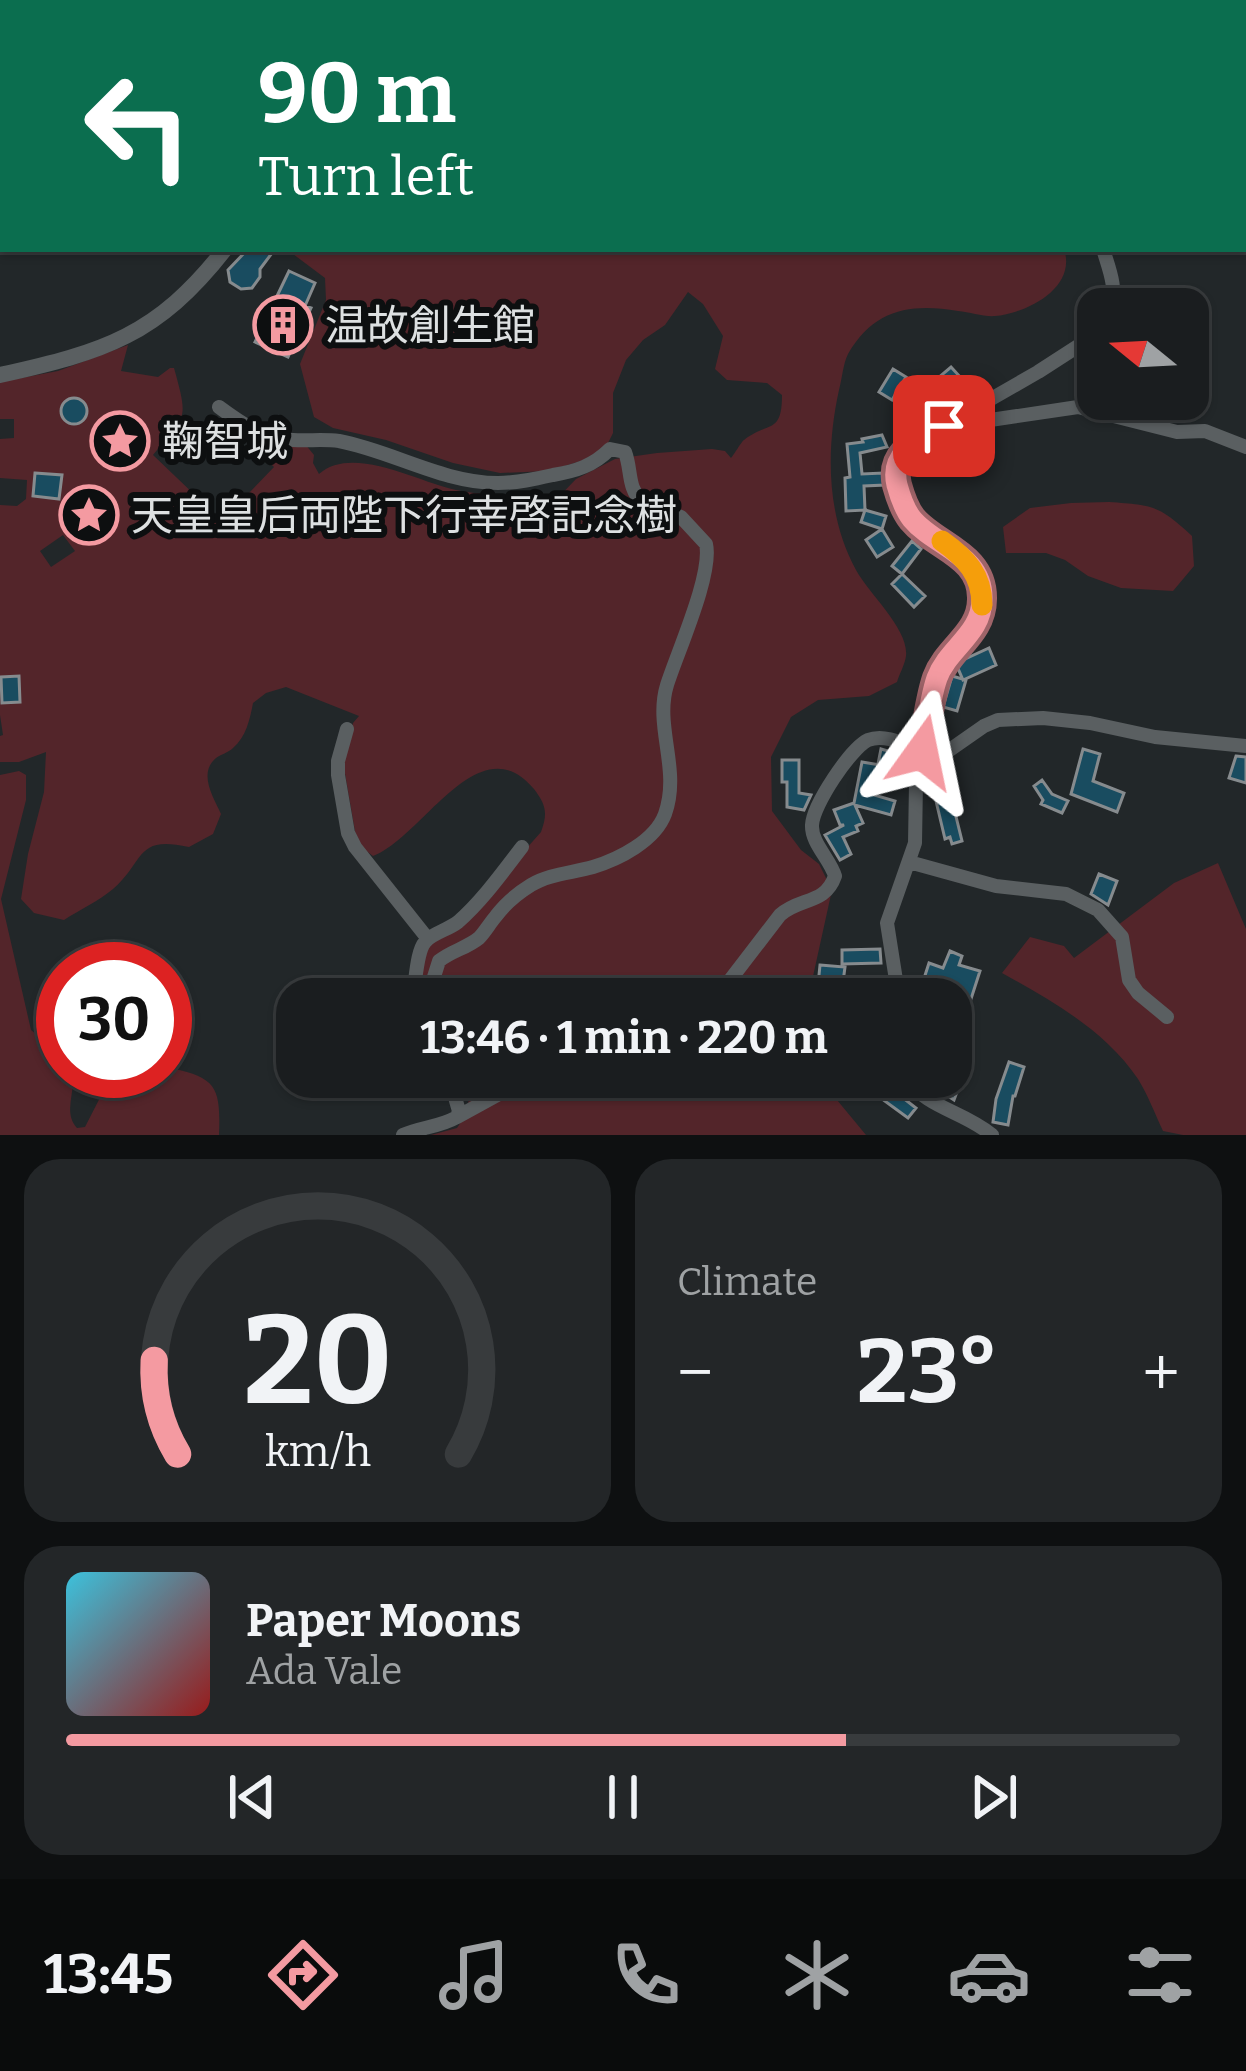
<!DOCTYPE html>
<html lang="en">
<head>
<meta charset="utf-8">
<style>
	:root { --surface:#1a1d1f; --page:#232628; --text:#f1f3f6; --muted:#9fa2a4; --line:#383b3d; --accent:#f49aa1 }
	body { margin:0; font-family:Bitter,"Noto Sans JP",serif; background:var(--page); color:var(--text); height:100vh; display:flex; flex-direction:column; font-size:45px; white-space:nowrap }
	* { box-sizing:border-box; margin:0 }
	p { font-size:39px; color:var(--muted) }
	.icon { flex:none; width:66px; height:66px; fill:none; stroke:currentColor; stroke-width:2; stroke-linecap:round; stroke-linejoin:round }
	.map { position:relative; height:1135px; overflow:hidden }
	.details { display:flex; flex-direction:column; gap:24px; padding:24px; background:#0e1011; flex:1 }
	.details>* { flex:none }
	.guide { position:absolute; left:0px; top:0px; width:1248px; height:252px; box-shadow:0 3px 9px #0004,0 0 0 3px var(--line); background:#0b6e4f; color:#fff; overflow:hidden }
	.needle { width:78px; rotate:288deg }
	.tools { position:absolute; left:1077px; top:288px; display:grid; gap:24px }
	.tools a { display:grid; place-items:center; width:132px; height:132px; border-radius:24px; background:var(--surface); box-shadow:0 3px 9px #0004,0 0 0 3px var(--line); font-size:60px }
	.speed { position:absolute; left:36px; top:942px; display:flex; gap:24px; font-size:60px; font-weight:700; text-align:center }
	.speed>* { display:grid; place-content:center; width:156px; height:156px; border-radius:50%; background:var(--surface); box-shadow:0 3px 9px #0004,0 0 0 3px var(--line); line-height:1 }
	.speed .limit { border:18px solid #d22; background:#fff; color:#111 }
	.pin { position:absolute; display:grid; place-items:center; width:102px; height:102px; color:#fff; margin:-51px; border-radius:24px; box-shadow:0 6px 18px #0006 }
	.me { position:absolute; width:132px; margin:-66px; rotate:12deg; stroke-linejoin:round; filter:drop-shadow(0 0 9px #0008) }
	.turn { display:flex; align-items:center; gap:42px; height:252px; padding:0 60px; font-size:54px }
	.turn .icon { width:156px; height:156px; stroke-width:2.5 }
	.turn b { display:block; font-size:84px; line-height:102px }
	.big { font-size:90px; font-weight:700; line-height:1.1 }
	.details .tile { flex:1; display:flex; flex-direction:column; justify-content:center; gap:18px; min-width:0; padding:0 42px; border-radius:36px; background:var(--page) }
	.details .dial { align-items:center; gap:0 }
	.dial svg { height:312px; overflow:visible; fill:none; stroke:var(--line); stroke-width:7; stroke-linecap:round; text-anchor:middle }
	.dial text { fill:var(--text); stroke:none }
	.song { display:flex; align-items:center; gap:36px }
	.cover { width:144px; height:144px; border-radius:18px; background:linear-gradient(135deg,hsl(190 70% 55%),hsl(0 70% 35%)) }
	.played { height:12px; border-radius:6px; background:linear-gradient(90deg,var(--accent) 70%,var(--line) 70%) }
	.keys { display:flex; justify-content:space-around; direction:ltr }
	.heat { display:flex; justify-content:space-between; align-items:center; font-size:66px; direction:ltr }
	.details .tiles { flex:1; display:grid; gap:24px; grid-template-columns:1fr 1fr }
	.tile:last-child { grid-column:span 2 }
	.trip { position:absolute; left:276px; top:978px; width:696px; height:120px; border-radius:36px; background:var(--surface); box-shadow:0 3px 9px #0004,0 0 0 3px var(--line); font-weight:700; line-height:120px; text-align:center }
	.menu { display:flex; height:192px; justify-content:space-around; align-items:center; background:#0a0c0c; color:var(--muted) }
	.menu .icon { width:84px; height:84px }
	.menu .selected { color:var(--accent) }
	.menu b { font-size:54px; color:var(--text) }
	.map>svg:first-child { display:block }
	.green { fill:#53252a; fill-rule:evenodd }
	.building { fill:#194c60; stroke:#868b8e; stroke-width:3 }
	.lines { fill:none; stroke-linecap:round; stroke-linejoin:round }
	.minor { stroke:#5a5f61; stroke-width:14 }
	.tertiary { stroke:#5a5f61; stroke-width:16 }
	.route-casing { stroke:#9f6469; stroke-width:30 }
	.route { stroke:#f49aa1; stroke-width:21 }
	.slow { stroke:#f59e0b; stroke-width:21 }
	.labels { text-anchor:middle; stroke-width:12; stroke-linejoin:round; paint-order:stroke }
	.poi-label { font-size:42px; fill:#dde0e1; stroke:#0d0f10; text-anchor:start }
</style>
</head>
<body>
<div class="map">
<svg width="1246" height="1135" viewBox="0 0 1246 1135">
	<rect width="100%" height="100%" fill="#222729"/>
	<path class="green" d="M452,0H705V3H451Z
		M292,249H1064C1077,287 1028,313 995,316C984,317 970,312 958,311C911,303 874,309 848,354C843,364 842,379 839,390C826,449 826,515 856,570C869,594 909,629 906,656C905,664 899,675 897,682L869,696L818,700L791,717L771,757L772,811L801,850L819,864L832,890L808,999H416L426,947L456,928L541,832C548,813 546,805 534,789C479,723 423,837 373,856L365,850L356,837L343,762L353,723L359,716L286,687L266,693L253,703C250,719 246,737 233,748C228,753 221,754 216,758C198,773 213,797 221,814L213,834L189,847C135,835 146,860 113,889C99,901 79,910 64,920L34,913L21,899L28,854L44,792L46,752L19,762H0V736L3,735L0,715V505L17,506L26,499L27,480L0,478V439L14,438V419H0V382L58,371L128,345L121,371L158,377L170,368H174C189,422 186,414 153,455L222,521L274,467L224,418L305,444L314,455L313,463L319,474C353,444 420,483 456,490C484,496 514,495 543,495L551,505L576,479L615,459L657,453L712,449L725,451L731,458C733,456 742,441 744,440C768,421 782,435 782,395L767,383L727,380L715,369L723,336L703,304L688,292L665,325L643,340L626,360L613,393V433L607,445L594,457L548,471L500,473L453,463L386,440L333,428L314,417L300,364L326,300L325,278L293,254ZM190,505L198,517L204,514L211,525L189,538L180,524L185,519L181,511ZM63,535L75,551L51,567L40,551Z
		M1109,502C1152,505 1159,505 1192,536L1194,566L1173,591L1121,588L1088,576L1065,560L1046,553H1006L1003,527L1030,508L1071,503Z
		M19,771L26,775V800L1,899L31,1030L63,1056V1071H72C77,1091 62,1111 77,1128L85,1127L108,1082L123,1071H165V1067C216,1077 221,1085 219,1135H0V775Z
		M1218,863L1246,929V1135H1183L1163,1131C1155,1114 1148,1095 1138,1079C1105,1030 1052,1001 1002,973L1030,937L1064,946L1074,958L1174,883Z
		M467,1077H818L866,1135H431L457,1128L463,1119L474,1084Z"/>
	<path class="building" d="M248,249H275L260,269V277L252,288L241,289L230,282L228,270Z
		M289,271L315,283L305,306L311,308L288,357L255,342Z
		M951,367L962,379L937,400L924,418L911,408L925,389Z
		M893,369L906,377L892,400L879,392Z
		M61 411a13 13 0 1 1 26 0a13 13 0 1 1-26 0Z
		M882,435L887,447L860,453L862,474L883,473L885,485L864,486L865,510L886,516L882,529L861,522L865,510L846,511L845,478L850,477L847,444L863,442L862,439Z
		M35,473L62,475L59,499L33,496Z
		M882,529L893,547L877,557L866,540Z
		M912,541L921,549L902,574L892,566Z
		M902,574L925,596L914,607L892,584Z
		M989,648L996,665L963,680L957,666L963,660Z
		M19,676L20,702L2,703L1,677Z
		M952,676L966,680L957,711L943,707Z
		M881,749L902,755L899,769L878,764Z
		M1083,749L1100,754L1093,781L1124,793L1117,812L1071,794Z
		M1236,756L1246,757V783L1229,778Z
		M782,760H799V793L811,795L804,810L787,807V782H782Z
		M862,762L880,765L874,795L895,801L891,815L855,805L863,823L856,826L858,831L843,837L851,854L840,860L825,835L844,825H840L834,810L854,803Z
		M947,780L962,841L952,844L950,837L945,839L932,784Z
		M1042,780L1052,794L1068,801L1062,813L1041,804L1043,800L1034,786Z
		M1099,874L1117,881L1108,905L1091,894Z
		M880,949L881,963L842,964V950Z
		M950,951L962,956L959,965L980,971L971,999L963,997L955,1034L951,1033V999L920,991L929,963L943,968Z
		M820,965L845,967L841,997L817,995Z
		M1009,1062L1024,1067L1015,1096H1013L1008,1125L993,1122L996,1099Z
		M852,1077H876L916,1108L908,1118Z
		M919,1077H941L940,1082L958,1089L954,1100Z"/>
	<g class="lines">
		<path class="minor" d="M850,0L851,3
			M1103,249C1109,269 1118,289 1110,309
			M219,407C242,424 263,439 293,440C308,441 324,439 339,441C392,451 443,483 498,483C517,483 535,479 553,475C576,471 593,466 610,449L625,452C632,471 627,487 642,502L681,517L706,544C713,574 677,653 667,685C654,727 681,769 665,814C655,841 619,859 593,867C572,873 549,874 531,885C518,893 505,904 496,916C490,923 485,932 479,938C467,948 451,951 439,961L427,999
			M950,426L1078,407L1177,432L1205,431L1246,447
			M347,729L338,761V775L348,833L355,847L428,939
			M918,768L931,763L984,726L998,720L1043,718L1090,723L1155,737L1246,746
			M909,862L996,886L1066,894L1098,910L1122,937L1129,980L1138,993L1167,1017
			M705,994L727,984L780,915C800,897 825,905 835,876C830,859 811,843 812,825C813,805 850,749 868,740C885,733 906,745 922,751
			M412,999C416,984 416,952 425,942C432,933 448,930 458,922C482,901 502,873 522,847
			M899,999L887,923L915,843L916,783L937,680L946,662L976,626L982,601V587L972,566L957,552L913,521L900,497L894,474L899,458L909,446L1038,372L1086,341L1098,328
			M904,1077C930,1110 961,1110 992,1135
			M457,1117L530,1077
			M403,1135C421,1127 440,1127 457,1117L459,1111L449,1077"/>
		<path class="tertiary" d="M412,3L414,0
			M0,375C104,352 157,336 225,249"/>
	</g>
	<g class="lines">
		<g class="route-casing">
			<path id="route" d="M922,752C926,730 930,698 937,678C948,648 982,634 982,599C983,554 935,547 912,519C904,509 900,496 897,485C889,452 920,440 944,426"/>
		</g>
		<use href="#route" class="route"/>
		<path class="slow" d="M942,541C966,558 982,575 982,605"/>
	</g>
	<defs>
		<g id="building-ring" transform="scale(3)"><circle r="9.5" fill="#0d0f10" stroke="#f49aa1" stroke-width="1.5"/><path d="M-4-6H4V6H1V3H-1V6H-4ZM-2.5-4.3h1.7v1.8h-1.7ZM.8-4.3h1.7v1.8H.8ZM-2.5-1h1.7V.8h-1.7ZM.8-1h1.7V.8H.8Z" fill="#f49aa1"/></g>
		<g id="sight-ring" transform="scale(3)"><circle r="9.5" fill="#0d0f10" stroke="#f49aa1" stroke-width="1.5"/><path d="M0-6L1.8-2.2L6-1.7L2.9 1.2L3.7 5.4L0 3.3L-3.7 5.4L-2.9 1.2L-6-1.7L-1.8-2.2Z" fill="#f49aa1"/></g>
	</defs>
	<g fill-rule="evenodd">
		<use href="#building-ring" x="283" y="325"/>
		<use href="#sight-ring" x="120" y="441"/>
		<use href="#sight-ring" x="89" y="515"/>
	</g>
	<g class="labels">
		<g class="poi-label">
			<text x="325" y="340">温故創生館</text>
			<text x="162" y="456">鞠智城</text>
			<text x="131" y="530">天皇皇后両陛下行幸啓記念樹</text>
		</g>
	</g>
</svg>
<div class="tools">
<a><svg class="needle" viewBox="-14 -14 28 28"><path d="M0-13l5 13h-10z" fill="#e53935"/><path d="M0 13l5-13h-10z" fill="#9fa2a4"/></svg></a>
</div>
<div class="speed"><div class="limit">30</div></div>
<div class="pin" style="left:944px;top:426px;background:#d93025"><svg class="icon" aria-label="arrive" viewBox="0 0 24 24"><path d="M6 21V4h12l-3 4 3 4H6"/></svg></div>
<svg class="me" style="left:922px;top:752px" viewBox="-20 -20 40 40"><path d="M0-17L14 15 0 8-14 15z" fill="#f49aa1" stroke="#fff" stroke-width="4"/></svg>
<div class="trip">13:46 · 1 min · 220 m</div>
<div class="guide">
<div class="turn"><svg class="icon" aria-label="left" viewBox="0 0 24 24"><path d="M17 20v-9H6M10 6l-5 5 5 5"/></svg><div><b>90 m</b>Turn left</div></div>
</div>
</div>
<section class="details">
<div class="tiles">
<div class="tile dial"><svg viewBox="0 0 100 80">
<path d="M14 69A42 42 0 1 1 86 69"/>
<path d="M14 69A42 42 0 0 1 8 45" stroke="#f49aa1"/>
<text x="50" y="56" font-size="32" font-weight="700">20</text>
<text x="50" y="72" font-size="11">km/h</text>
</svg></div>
<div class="tile"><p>Climate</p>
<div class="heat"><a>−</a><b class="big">23°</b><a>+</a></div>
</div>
<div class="tile">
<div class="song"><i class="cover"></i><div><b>Paper Moons</b><p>Ada Vale</p></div></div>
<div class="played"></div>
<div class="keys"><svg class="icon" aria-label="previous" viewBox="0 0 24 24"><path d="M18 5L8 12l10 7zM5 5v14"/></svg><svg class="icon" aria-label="pause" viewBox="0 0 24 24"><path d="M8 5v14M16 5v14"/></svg><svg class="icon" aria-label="next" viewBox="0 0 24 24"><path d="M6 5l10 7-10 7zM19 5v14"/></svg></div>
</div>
</div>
</section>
<nav class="menu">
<b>13:45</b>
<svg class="icon selected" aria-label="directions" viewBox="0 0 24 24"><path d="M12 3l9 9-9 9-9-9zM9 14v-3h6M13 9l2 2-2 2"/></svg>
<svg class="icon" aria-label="music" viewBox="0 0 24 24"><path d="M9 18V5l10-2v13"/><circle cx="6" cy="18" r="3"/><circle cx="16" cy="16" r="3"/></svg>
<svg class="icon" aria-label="phone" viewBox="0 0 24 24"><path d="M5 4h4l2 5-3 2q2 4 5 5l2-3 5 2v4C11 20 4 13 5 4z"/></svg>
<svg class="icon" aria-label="climate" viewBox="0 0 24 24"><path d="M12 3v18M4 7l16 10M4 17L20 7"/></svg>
<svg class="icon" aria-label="car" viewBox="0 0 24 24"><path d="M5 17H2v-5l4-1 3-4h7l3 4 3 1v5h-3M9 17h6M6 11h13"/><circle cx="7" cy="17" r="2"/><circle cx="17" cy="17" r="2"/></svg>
<svg class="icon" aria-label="filters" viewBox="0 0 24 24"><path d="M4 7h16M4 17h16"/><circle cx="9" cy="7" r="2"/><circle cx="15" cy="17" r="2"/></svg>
</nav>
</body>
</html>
